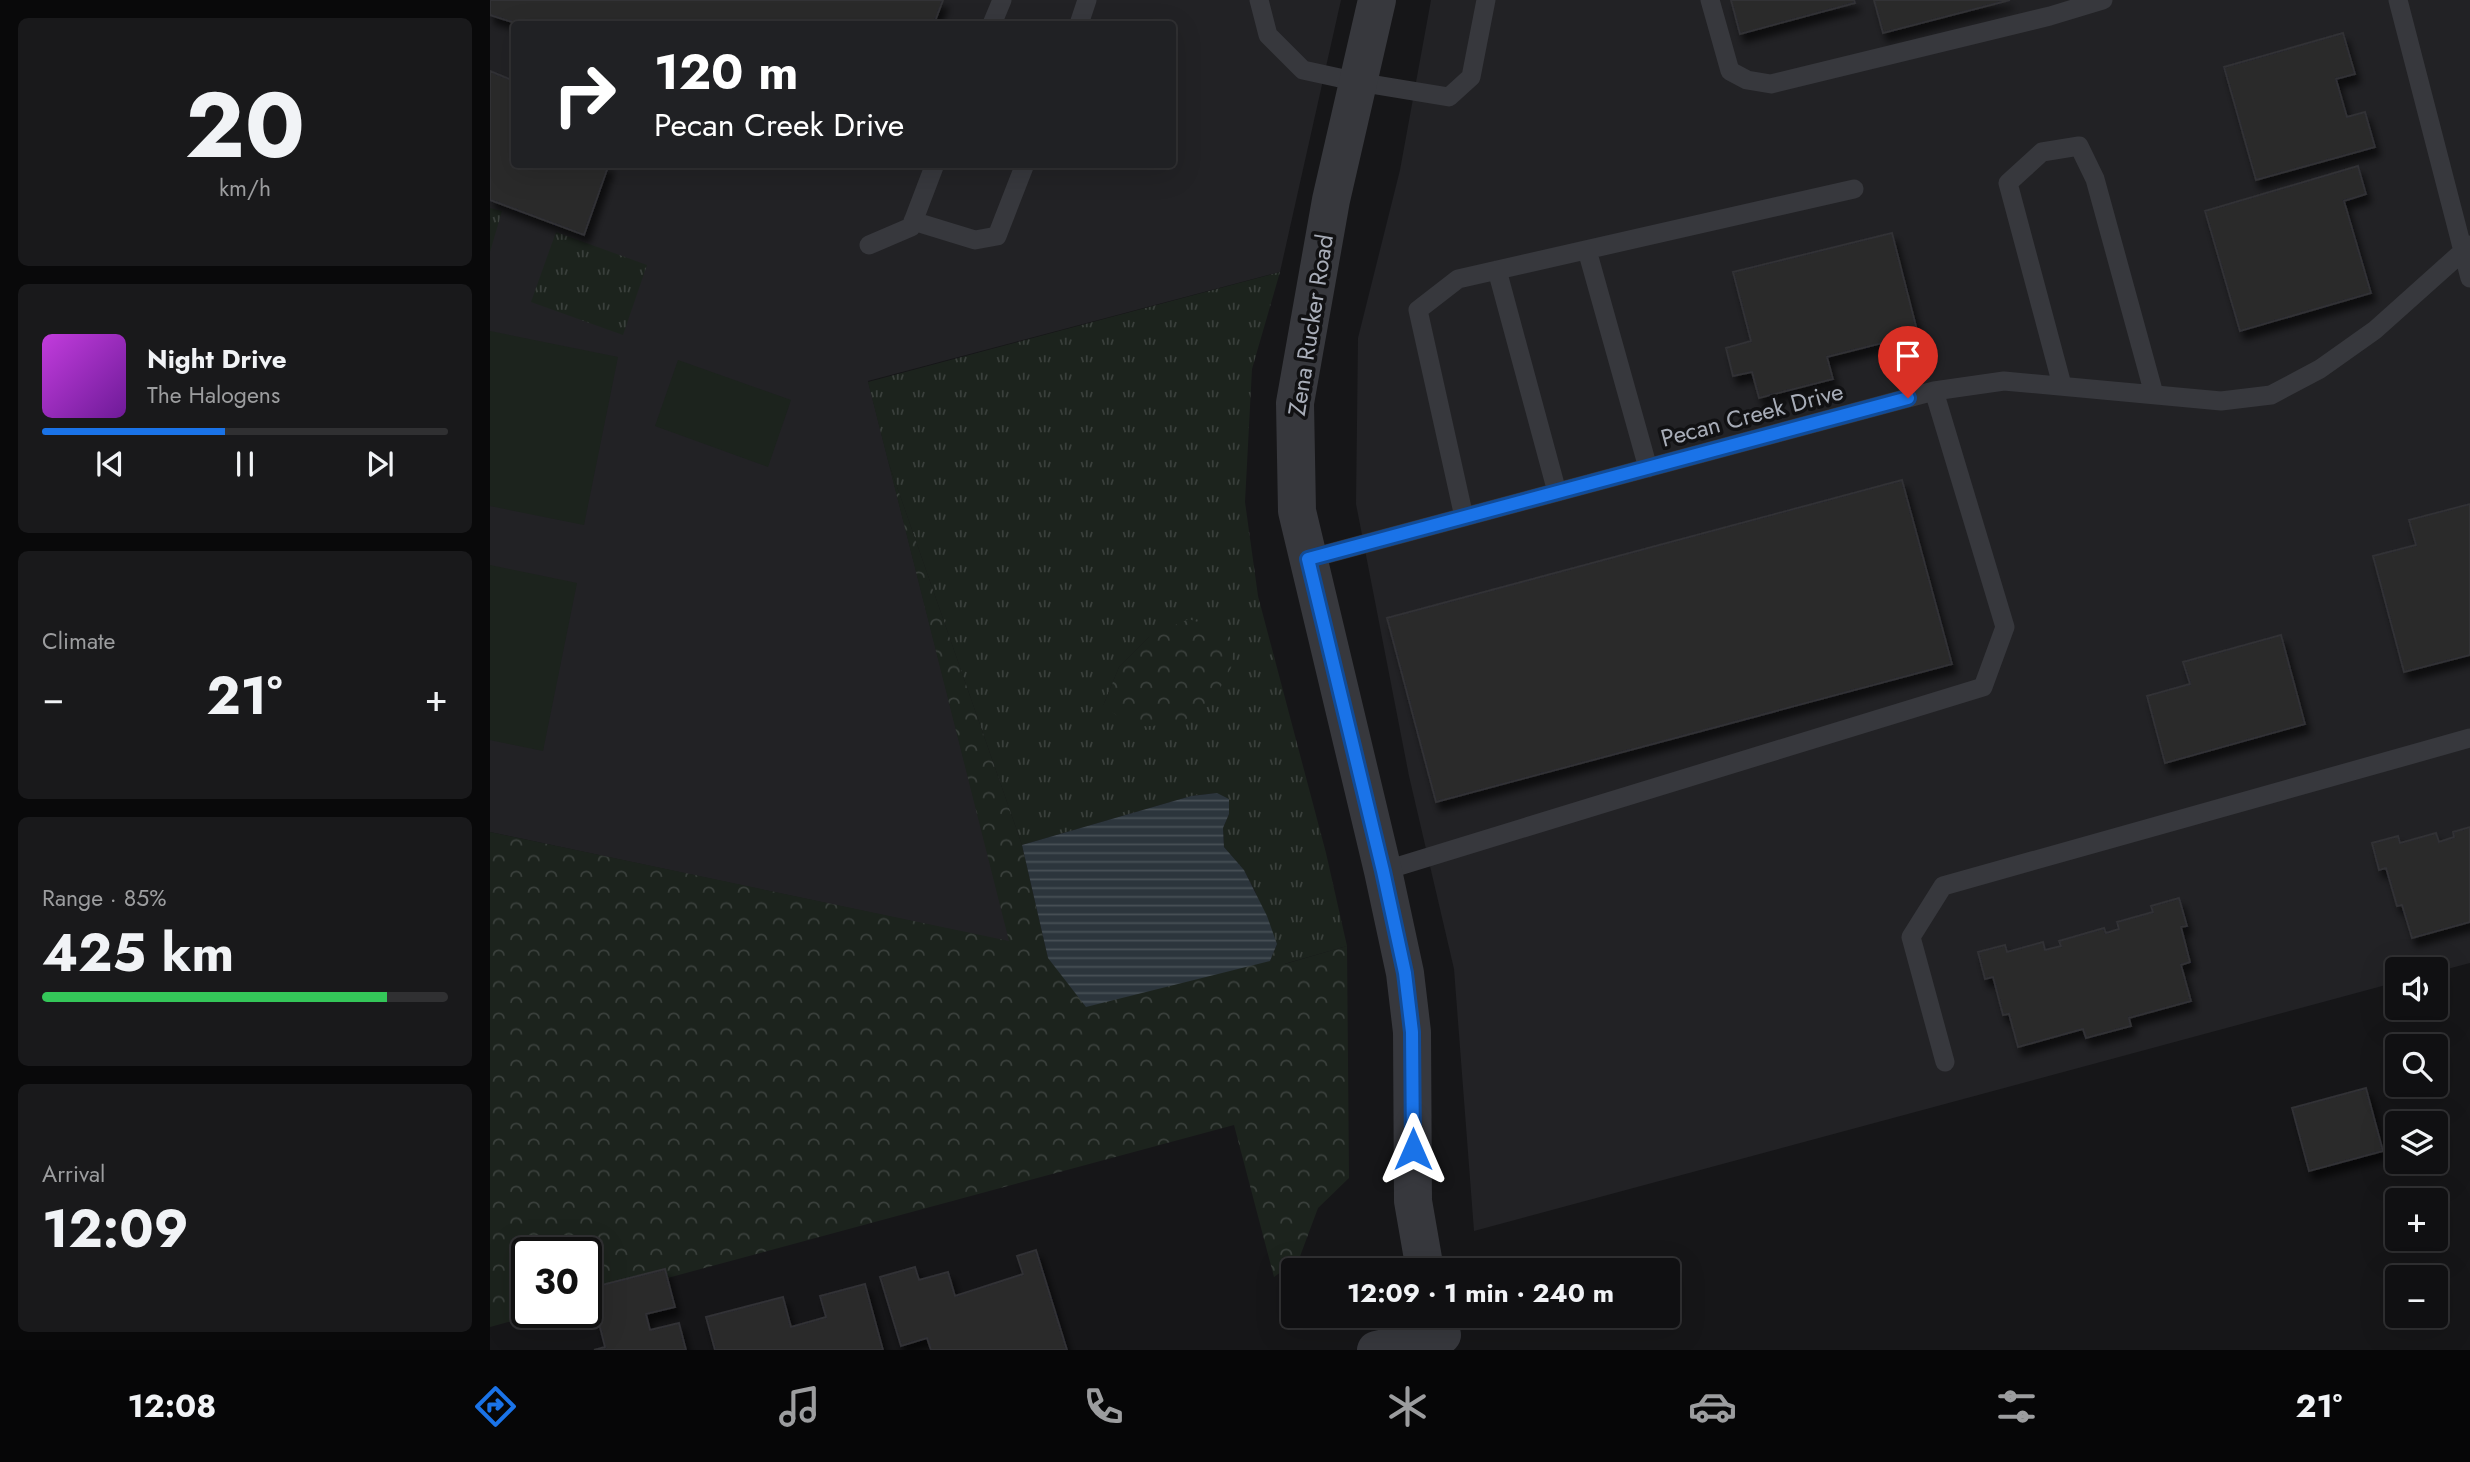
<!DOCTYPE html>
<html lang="en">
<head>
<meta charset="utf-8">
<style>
	:root { --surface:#101012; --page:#19191b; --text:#f1f3f6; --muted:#9c9d9f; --line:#303032; --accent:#1a73e8 }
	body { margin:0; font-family:Jost,sans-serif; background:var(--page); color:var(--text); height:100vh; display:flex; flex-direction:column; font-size:26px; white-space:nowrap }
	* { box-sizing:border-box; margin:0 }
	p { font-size:23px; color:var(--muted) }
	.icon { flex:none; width:38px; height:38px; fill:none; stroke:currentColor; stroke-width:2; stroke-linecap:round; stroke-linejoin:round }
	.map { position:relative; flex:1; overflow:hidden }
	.side { display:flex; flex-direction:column; gap:18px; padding:18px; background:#09090a; width:490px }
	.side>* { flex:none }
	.banner { position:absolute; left:21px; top:21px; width:665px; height:147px; border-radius:7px; box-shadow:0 7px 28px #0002,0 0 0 2px var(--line); background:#202124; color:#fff; overflow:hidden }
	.controls { position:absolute; left:1895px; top:957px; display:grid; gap:14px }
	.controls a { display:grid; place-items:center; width:63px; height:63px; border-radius:7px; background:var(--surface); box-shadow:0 7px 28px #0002,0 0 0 2px var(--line); font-size:35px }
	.speed { position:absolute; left:21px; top:1237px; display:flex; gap:14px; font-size:35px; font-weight:700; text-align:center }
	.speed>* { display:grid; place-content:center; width:91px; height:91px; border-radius:50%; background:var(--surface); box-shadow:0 7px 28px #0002,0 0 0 2px var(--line); line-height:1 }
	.speed .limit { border:4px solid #111; border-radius:10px; background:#fff; color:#111 }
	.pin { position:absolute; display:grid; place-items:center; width:60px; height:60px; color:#fff; margin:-72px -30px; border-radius:50% 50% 50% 0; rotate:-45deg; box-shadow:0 0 7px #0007 }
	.pin .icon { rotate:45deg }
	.me { position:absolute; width:77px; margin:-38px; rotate:0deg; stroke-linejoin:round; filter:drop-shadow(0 0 5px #0008) }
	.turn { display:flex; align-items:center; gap:24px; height:147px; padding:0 28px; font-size:32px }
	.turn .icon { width:91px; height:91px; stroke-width:2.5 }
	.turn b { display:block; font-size:49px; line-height:60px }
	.big { font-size:52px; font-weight:700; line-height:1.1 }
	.side .card { flex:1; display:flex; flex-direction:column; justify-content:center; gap:10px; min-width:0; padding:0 24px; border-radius:10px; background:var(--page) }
	.side .dial { align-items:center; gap:0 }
	.dial b { font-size:91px; line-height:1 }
	.song { display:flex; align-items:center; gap:21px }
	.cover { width:84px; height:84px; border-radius:10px; background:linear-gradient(135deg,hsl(290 70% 55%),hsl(280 70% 35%)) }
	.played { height:7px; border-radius:4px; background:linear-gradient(90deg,var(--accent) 45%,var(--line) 45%) }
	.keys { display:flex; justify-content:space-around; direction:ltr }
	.heat { display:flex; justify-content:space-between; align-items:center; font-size:38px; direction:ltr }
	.charge { height:10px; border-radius:5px; background:linear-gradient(90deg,#34c759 85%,var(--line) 0) }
	.trip { position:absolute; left:791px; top:1258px; width:399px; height:70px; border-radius:7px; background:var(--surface); box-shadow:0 7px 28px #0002,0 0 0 2px var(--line); font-weight:700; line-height:70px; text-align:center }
	.dock { display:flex; height:112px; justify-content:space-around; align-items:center; background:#060607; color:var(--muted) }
	.dock .icon { width:49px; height:49px }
	.dock .current { color:var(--accent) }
	.dock b { font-size:32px; color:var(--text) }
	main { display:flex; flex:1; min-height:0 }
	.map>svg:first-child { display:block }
	.built { fill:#222225; fill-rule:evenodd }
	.grass { fill:url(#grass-tufts); fill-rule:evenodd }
	.forest { fill:url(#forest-crowns) }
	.pitch { fill:#1c231d }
	.water { fill:url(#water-rules) }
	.building { fill:#29292c; stroke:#303034; stroke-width:2; filter:url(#shadow) }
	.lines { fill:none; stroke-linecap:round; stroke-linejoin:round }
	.lane { stroke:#37383d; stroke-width:19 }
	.street { stroke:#37383d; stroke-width:38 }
	.route-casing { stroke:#114b97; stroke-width:18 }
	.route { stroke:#1a73e8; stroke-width:12 }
	.labels { text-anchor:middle; stroke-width:7; stroke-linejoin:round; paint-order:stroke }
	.street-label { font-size:24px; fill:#a8adb8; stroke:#111113 }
</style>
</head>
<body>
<main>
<section class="side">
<div class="card dial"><b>20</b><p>km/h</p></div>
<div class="card">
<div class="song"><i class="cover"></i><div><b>Night Drive</b><p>The Halogens</p></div></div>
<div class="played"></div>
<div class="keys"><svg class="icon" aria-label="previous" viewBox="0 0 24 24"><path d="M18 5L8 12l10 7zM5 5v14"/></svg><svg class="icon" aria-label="pause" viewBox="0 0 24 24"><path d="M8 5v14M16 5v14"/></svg><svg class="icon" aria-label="next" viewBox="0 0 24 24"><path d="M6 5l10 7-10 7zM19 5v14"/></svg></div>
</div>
<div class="card"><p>Climate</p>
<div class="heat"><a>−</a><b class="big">21°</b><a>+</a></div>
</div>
<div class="card"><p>Range · 85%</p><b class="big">425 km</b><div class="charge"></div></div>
<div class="card"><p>Arrival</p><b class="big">12:09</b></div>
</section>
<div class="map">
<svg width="1980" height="1350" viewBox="0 0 1980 1350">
	<defs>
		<pattern id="grass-tufts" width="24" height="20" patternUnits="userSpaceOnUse" patternTransform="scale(1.75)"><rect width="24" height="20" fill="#1c231d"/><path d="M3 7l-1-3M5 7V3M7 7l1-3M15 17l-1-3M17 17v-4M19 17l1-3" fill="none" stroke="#3a403c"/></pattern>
		<pattern id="forest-crowns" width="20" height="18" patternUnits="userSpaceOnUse" patternTransform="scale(1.75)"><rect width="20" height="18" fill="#1c231d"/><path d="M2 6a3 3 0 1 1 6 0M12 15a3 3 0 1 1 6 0" fill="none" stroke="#3a403c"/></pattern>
		<pattern id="water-rules" width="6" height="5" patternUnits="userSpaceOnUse" patternTransform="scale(1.75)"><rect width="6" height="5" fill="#2c353c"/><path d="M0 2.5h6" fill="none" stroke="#485056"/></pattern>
		<filter id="shadow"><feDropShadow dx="4.5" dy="8" stdDeviation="3.5" flood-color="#0009"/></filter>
	</defs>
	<rect width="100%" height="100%" fill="#161618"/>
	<path class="built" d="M0,0H851L790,272L378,381L520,942L0,832ZM24,24H682V164H24Z
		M941,0H1980V963L1946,972V970H1908L1907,982L984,1231L964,969L919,776L866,504L868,338L910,170Z"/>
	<path class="grass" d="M0,208L12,211L0,252Z
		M66,232L157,265L133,335L41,302Z
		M790,272L762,369L755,502L768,596L836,853L857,946L794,964L765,891L754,870L734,847L733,828L739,814L727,793L701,796L532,845L398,461L378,382ZM660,636L613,706L629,667Z"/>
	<path class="forest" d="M398,461L532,845L558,958L780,961L787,944L795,964L857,946L859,1178L828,1208L809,1259L784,1277L744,1125L96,1300V1253H37V1312L52,1313L0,1327V832L519,941Z
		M699,619L737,632L744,645L741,668L725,697L690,724L644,727L613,706L629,667L660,636Z"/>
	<path class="pitch" d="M0,331L128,357L94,525L0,506Z
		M188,360L301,400L278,467L165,426Z
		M0,565L87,583L53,751L0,740Z"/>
	<path class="water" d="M727,793L739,799V814L733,828L734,847L754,870L777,916L787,944L780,961L596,1007L558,958L532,845L701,796Z"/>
	<path class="building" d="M0,0H453L444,24H28L0,15Z
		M1241,0H1364L1365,3L1250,34Z
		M1384,0H1520L1393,33Z
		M1853,33L1865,74L1846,79L1857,117L1875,112L1885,147L1766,180L1734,67Z
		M0,71L24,81V164H119L94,235L0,200Z
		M1868,166L1876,194L1854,201L1881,293L1750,331L1715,211Z
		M1402,233L1428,334L1337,357L1343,379L1269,398L1262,372L1243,376L1236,348L1261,341L1243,272Z
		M1412,480L1462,664L946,802L897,618Z
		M1980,504V655L1914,672L1883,556L1926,545L1919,520Z
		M1791,635L1815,724L1675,763L1657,696L1700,684L1693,662Z
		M1980,827V922L1922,938L1912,905L1907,906L1896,868L1889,870L1882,843L1908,836L1910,843L1946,833L1949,842L1964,837L1963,832Z
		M1689,898L1697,926L1691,927L1700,962L1691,965L1701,1001L1639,1018L1641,1026L1596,1038L1593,1029L1528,1047L1519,1014L1513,1015L1503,977L1495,979L1488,952L1515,945L1517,952L1553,942L1555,950L1571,946L1569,941L1614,928L1616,933L1629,929L1627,922L1663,912L1661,906Z
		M1876,1088L1893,1151L1819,1171L1802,1108Z
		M546,1250L577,1350H441L437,1338L411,1346L390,1277L425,1267L429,1280L458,1272L465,1296L533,1274L527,1256Z
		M175,1269L185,1307L156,1314L160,1330L189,1323L196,1350H104L115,1347L100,1288Z
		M375,1284L393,1350H225L216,1317L293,1297L301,1327L336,1317L330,1296Z"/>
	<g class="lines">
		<path class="lane" d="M769,0L778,35L813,70L868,82L959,97L981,77L996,0
			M1220,0L1240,71L1257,80L1281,84L1560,16L1613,0
			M1908,0L1980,278
			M502,24L512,0
			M589,24L597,0
			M423,221L485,240L507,236L535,164
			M379,245L421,227L445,164
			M1097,250L1158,468
			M1007,270L1067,492
			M1572,385L1518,183L1552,152L1589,146L1605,179L1664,394
			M974,517L928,310L968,279L1364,189
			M818,559L1444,391L1514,381L1731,401L1781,395L1830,369L1885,330L1980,245
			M893,871L1493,687L1515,627L1444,391
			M1455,1062L1421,937L1453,886L1980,738"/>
		<path class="street" d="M887,0L841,200L805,403L807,511L893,871L915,973L922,1032L923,1201L935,1270
			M886,1350L952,1335"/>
	</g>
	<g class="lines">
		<g class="route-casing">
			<path id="route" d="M923,1149L922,1032L915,973L893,871L818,559L1418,398"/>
		</g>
		<use href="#route" class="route"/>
	</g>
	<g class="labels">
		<g class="street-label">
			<text transform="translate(821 325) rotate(-81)" y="8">Zena Rucker Road</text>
			<text transform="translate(1262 415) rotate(-15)" y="8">Pecan Creek Drive</text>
		</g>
	</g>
</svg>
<div class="controls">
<a><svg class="icon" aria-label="sound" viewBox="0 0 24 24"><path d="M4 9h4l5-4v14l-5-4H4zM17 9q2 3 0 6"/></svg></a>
<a><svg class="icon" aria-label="search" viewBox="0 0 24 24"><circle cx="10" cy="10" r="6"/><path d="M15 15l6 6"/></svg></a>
<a><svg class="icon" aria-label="layers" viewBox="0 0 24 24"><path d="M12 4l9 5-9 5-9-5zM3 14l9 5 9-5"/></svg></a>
<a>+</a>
<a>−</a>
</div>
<div class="speed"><div class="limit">30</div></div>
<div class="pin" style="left:1418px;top:398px;background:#d93025"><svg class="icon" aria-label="arrive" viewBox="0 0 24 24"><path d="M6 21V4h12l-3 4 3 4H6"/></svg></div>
<svg class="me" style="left:923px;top:1149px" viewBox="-20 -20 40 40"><path d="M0-17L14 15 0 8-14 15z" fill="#1a73e8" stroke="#fff" stroke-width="4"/></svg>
<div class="trip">12:09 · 1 min · 240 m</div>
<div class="banner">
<div class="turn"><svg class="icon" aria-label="right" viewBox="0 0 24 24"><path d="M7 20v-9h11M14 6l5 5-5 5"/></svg><div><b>120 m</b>Pecan Creek Drive</div></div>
</div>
</div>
</main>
<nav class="dock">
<b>12:08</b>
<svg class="icon current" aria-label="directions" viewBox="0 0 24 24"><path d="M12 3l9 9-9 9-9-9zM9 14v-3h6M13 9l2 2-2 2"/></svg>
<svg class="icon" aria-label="music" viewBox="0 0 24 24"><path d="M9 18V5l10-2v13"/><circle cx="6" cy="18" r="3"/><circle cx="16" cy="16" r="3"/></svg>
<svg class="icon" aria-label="phone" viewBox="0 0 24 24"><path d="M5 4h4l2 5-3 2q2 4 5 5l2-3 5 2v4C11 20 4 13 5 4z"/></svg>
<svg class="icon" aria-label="climate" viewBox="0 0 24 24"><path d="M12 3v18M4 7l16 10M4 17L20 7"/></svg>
<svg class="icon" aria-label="car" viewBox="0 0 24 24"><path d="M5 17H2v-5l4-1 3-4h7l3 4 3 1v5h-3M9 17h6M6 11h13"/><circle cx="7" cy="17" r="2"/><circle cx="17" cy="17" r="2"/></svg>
<svg class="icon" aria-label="filters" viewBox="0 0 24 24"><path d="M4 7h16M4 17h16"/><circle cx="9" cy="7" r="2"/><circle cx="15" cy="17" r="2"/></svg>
<b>21°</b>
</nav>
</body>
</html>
